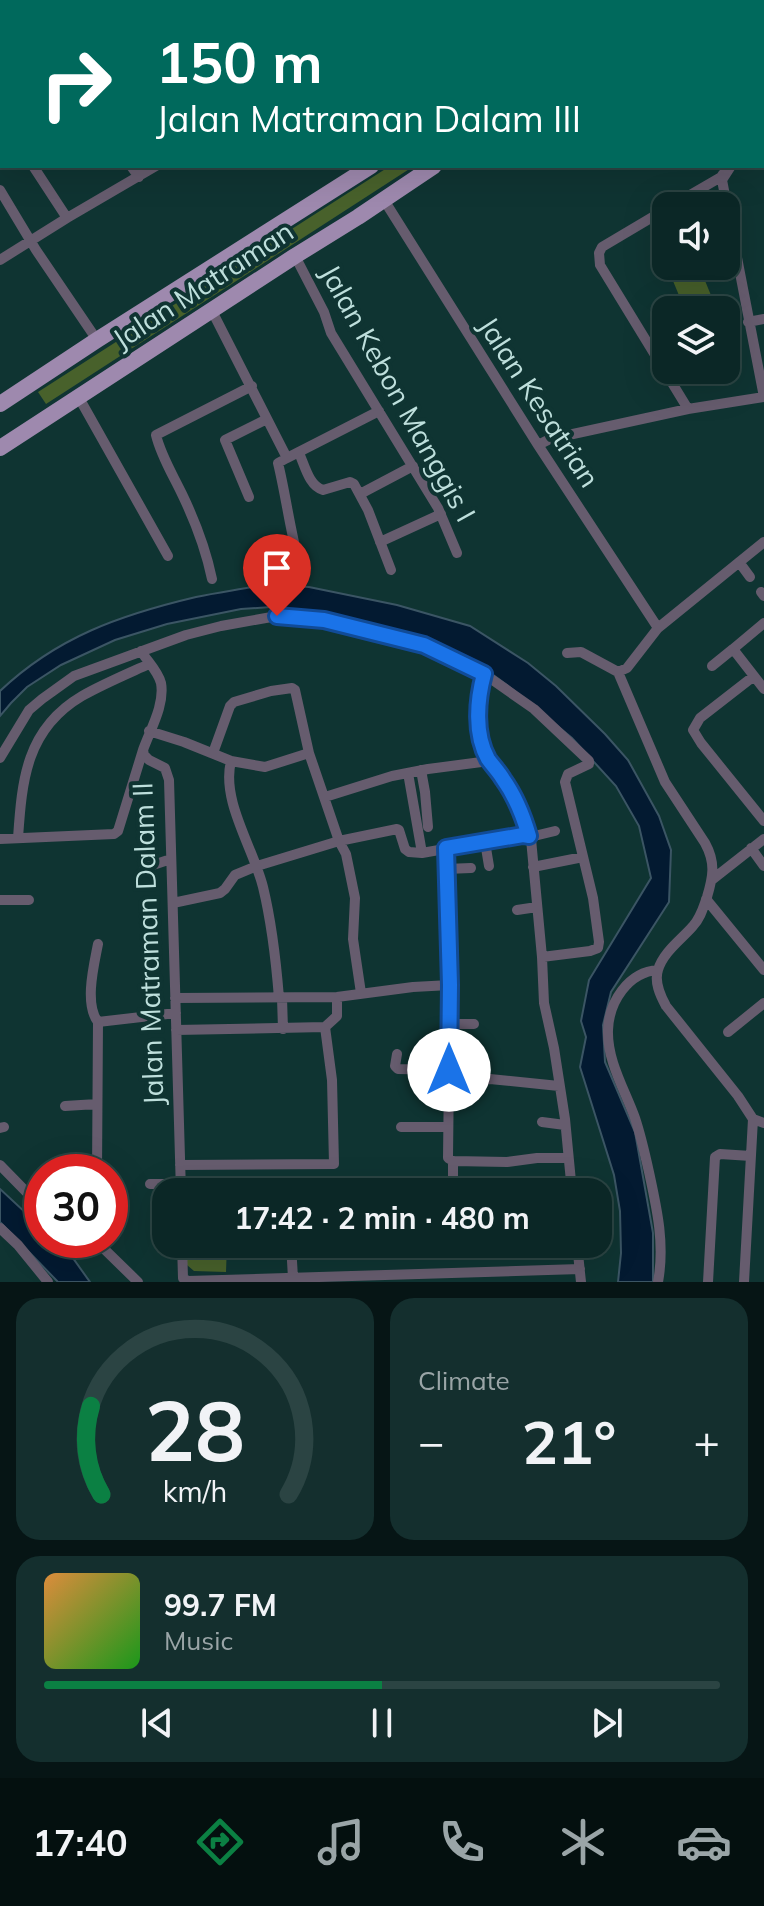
<!DOCTYPE html>
<html lang="en">
<head>
<meta charset="utf-8">
<style>
	:root { --surface:#0b2726; --page:#142f2e; --text:#f1f3f6; --muted:#9aa5a7; --line:#2b4443; --accent:#0b8043 }
	body { margin:0; font-family:Mulish,sans-serif; background:var(--page); color:var(--text); height:100vh; display:flex; flex-direction:column; font-size:30px; white-space:nowrap }
	* { box-sizing:border-box; margin:0 }
	p { font-size:26px; color:var(--muted) }
	.icon { flex:none; width:44px; height:44px; fill:none; stroke:currentColor; stroke-width:2; stroke-linecap:round; stroke-linejoin:round }
	.map { position:relative; height:1282px; overflow:hidden }
	.panel { display:flex; flex-direction:column; gap:16px; padding:16px; background:#061515; flex:1 }
	.panel>* { flex:none }
	.guide { position:absolute; left:0px; top:0px; width:764px; height:168px; box-shadow:0 8px 32px #0002,0 0 0 2px var(--line); background:#00695c; color:#fff; overflow:hidden }
	.controls { position:absolute; left:652px; top:192px; display:grid; gap:16px }
	.controls a { display:grid; place-items:center; width:88px; height:88px; border-radius:16px; background:var(--surface); box-shadow:0 8px 32px #0002,0 0 0 2px var(--line); font-size:40px }
	.speed { position:absolute; left:24px; top:1154px; display:flex; gap:16px; font-size:40px; font-weight:700; text-align:center }
	.speed>* { display:grid; place-content:center; width:104px; height:104px; border-radius:50%; background:var(--surface); box-shadow:0 8px 32px #0002,0 0 0 2px var(--line); line-height:1 }
	.speed .limit { border:12px solid #d22; background:#fff; color:#111 }
	.pin { position:absolute; display:grid; place-items:center; width:68px; height:68px; color:#fff; margin:-82px -34px; border-radius:50% 50% 50% 0; rotate:-45deg; box-shadow:0 0 8px #0007 }
	.pin .icon { rotate:45deg }
	.me { position:absolute; width:88px; margin:-44px; rotate:0deg; stroke-linejoin:round; filter:drop-shadow(0 0 6px #0008) }
	.turn { display:flex; align-items:center; gap:28px; height:168px; padding:0 24px; font-size:36px }
	.turn .icon { width:104px; height:104px; stroke-width:2.5 }
	.turn b { display:block; font-size:56px; line-height:68px }
	.big { font-size:60px; font-weight:700; line-height:1.1 }
	.panel .tile { flex:1; display:flex; flex-direction:column; justify-content:center; gap:12px; min-width:0; padding:0 28px; border-radius:24px; background:var(--page) }
	.panel .dial { align-items:center; gap:0 }
	.dial svg { height:208px; overflow:visible; fill:none; stroke:var(--line); stroke-width:7; stroke-linecap:round; text-anchor:middle }
	.dial text { fill:var(--text); stroke:none }
	.song { display:flex; align-items:center; gap:24px }
	.cover { width:96px; height:96px; border-radius:12px; background:linear-gradient(135deg,hsl(30 70% 55%),hsl(120 70% 35%)) }
	.played { height:8px; border-radius:4px; background:linear-gradient(90deg,var(--accent) 50%,var(--line) 50%) }
	.keys { display:flex; justify-content:space-around; direction:ltr }
	.heat { display:flex; justify-content:space-between; align-items:center; font-size:44px; direction:ltr }
	.panel .tiles { flex:1; display:grid; gap:16px; grid-template-columns:1fr 1fr }
	.tile:last-child { grid-column:span 2 }
	.trip { position:absolute; left:152px; top:1178px; width:460px; height:80px; border-radius:24px; background:var(--surface); box-shadow:0 8px 32px #0002,0 0 0 2px var(--line); font-weight:700; line-height:80px; text-align:center }
	.tab-bar { display:flex; height:128px; justify-content:space-around; align-items:center; background:#04100f; color:var(--muted) }
	.tab-bar .icon { width:56px; height:56px }
	.tab-bar .active { color:var(--accent) }
	.tab-bar b { font-size:36px; color:var(--text) }
	.map>svg:first-child { display:block }
	.green { fill:#48612b }
	.water { fill:#031a31; stroke:#3b5564; stroke-width:2 }
	.lines { fill:none; stroke-linecap:round; stroke-linejoin:round }
	.minor { stroke:#665c6e; stroke-width:10 }
	.primary { stroke:#9e89ae; stroke-width:16 }
	.route-casing { stroke:#114b97; stroke-width:20 }
	.route { stroke:#1a73e8; stroke-width:14 }
	.labels { text-anchor:middle; stroke-width:8; stroke-linejoin:round; paint-order:stroke }
	.street-label { font-size:28px; fill:#bedfdc; stroke:#0f3432 }
</style>
</head>
<body>
<div class="map">
<svg width="764" height="1282" viewBox="0 0 764 1282">
	<rect width="100%" height="100%" fill="#0f3432"/>
	<path class="green" d="M390,166H414L46,404L38,392Z
		M695,266H699L717,310H685L671,276Z
		M186,1244H227L226,1272L194,1271L187,1265Z"/>
	<path class="water" d="M268,584L309,587L397,605L470,626L528,663L556,686L605,734L628,760L659,816L671,850L669,902L611,992L603,1025L605,1062L635,1132L653,1233V1282H618L621,1253L620,1211L614,1175L580,1067L586,1037L581,1021L589,980L651,878L639,826L616,786L572,738L511,688L477,663L436,645L348,621L271,607L241,609L167,624L115,640L61,665L27,687L11,703L0,716V691C57,637 120,615 196,597C220,592 244,589 268,584Z
		M0,1189L42,1228V1240H55L70,1254L90,1282H58L0,1222Z"/>
	<g class="lines">
		<path class="minor" d="M31,0L32,2
			M109,0L110,2
			M175,0L176,2
			M286,0L287,2
			M385,0L386,2
			M428,0L430,2
			M234,2L239,0
			M342,2L347,0
			M762,88L764,87
			M0,115L2,114
			M762,158L764,157
			M33,166L67,218
			M131,166L139,177
			M731,166L722,180L764,397
			M0,190L36,250L97,340
			M384,200L538,445L658,628
			M671,206L721,177L723,174
			M666,209L602,247L599,253L600,265L688,409
			M295,256L324,312L331,333L438,508L457,553
			M0,260L67,218L156,166
			M212,311L287,458L379,411
			M748,322L764,319
			M78,396L168,556
			M538,445L550,439L688,409L764,397
			M299,453C305,466 309,486 323,490L350,482L354,484L368,510L391,570
			M287,458L278,463C286,496 290,530 299,563
			M360,494L413,466
			M249,497L225,440L267,419
			M380,542L441,514
			M764,542L658,628L627,668L618,672L665,782L705,843C716,863 713,877 707,897C703,908 701,917 693,926C682,939 663,952 658,970C654,982 660,995 666,1006L738,1096L753,1119L764,1123
			M739,562L750,577
			M212,579C206,550 195,521 182,494C173,475 161,456 156,435L252,386
			M761,592L764,596
			M764,623L733,649L764,689
			M141,651C147,661 158,671 161,683C165,705 150,730 143,750L144,755L149,760L165,768L169,780L181,1192
			M567,653L581,652L618,672
			M712,666L733,649
			M484,674L479,692L478,710L482,741L489,761L518,802L531,839L542,957L544,1003L554,1048L565,1119L572,1192
			M754,676L700,718L693,730L701,743L764,821
			M149,731L184,742L231,761C221,801 253,847 263,887C272,924 276,960 279,998
			M213,753L230,706L234,702L271,691L292,688L295,690L309,753L339,841L346,854L355,898L353,939L361,993
			M0,758L29,710L42,699L74,676L186,635L221,626L277,616L324,620L424,645L457,659L484,674L534,709L589,761V764L568,774L565,782L593,898L599,942L598,948L590,951L542,957
			M231,761L265,767L309,753
			M421,770L425,792L428,827
			M408,773L422,853
			M325,797L392,776L428,769L489,761
			M530,837L555,831
			M18,838C22,780 26,729 82,696C103,684 127,674 149,664
			M0,839L114,834L118,831L143,750
			M485,842L489,866
			M446,848L450,985L448,1158L453,1161L507,1162L537,1158H567
			M751,848L764,866
			M533,867L583,857
			M144,868L171,859
			M446,869L471,868
			M713,879L764,839
			M706,899L764,970
			M0,900H29
			M173,903L220,893L225,889L235,875L257,866L339,841L397,829L399,830L405,849L409,852L422,853L523,835L529,836
			M517,910L537,907
			M658,970C628,972 609,1002 608,1030C607,1061 625,1090 635,1118C641,1136 645,1154 649,1172C657,1209 665,1244 658,1282
			M175,998L337,997L413,987L450,985
			M282,998L283,1029
			M98,1022L176,1013
			M449,1024H474
			M176,1030L325,1027L337,1016V997
			M728,1032L764,1003
			M397,1054L395,1066L398,1069L449,1070
			M449,1082L480,1081L490,1079L559,1086
			M65,1106L97,1104
			M542,1122L565,1125
			M401,1127H448
			M0,1128L4,1127
			M453,1161V1176
			M0,1165L42,1208
			M180,1165L334,1164L332,1080L325,1027
			M97,1172L98,1022C84,1004 94,965 98,944
			M150,1184H181
			M0,1228L18,1245L48,1282
			M77,1240L83,1243L97,1242
			M97,1242L138,1282
			M182,1244L183,1278
			M291,1244L293,1278
			M577,1244L581,1282
			M183,1278L188,1281L580,1269
			M708,1282L715,1157L720,1154L751,1156
			M744,1282L753,1119"/>
		<path class="primary" d="M615,2L618,0
			M678,2L681,0
			M0,404L97,340L371,166
			M0,448L295,256L358,217L434,166"/>
	</g>
	<g class="lines">
		<g class="route-casing">
			<path id="route" d="M277,616L324,620L424,645L484,674C477,700 474,734 488,759C493,766 499,772 503,779C516,797 523,815 529,836L523,835L446,848L450,985L449,1070"/>
		</g>
		<use href="#route" class="route"/>
	</g>
	<g class="labels">
		<g class="street-label">
			<text transform="translate(203 285) rotate(-33)" y="10">Jalan Matraman</text>
			<text transform="translate(398 393) rotate(61)" y="10">Jalan Kebon Manggis I</text>
			<text transform="translate(539 402) rotate(57)" y="10">Jalan Kesatrian</text>
			<text transform="translate(148 944) rotate(-92)" y="10">Jalan Matraman Dalam II</text>
		</g>
	</g>
</svg>
<div class="controls">
<a><svg class="icon" aria-label="sound" viewBox="0 0 24 24"><path d="M4 9h4l5-4v14l-5-4H4zM17 9q2 3 0 6"/></svg></a>
<a><svg class="icon" aria-label="layers" viewBox="0 0 24 24"><path d="M12 4l9 5-9 5-9-5zM3 14l9 5 9-5"/></svg></a>
</div>
<div class="speed"><div class="limit">30</div></div>
<div class="pin" style="left:277px;top:616px;background:#d93025"><svg class="icon" aria-label="arrive" viewBox="0 0 24 24"><path d="M6 21V4h12l-3 4 3 4H6"/></svg></div>
<svg class="me" style="left:449px;top:1070px" viewBox="-20 -20 40 40"><circle r="19" fill="#fff"/><path d="M0-13L10 11 0 6-10 11z" fill="#1a73e8"/></svg>
<div class="trip">17:42 · 2 min · 480 m</div>
<div class="guide">
<div class="turn"><svg class="icon" aria-label="right" viewBox="0 0 24 24"><path d="M7 20v-9h11M14 6l5 5-5 5"/></svg><div><b>150 m</b>Jalan Matraman Dalam III</div></div>
</div>
</div>
<section class="panel">
<div class="tiles">
<div class="tile dial"><svg viewBox="0 0 100 80">
<path d="M14 69A42 42 0 1 1 86 69"/>
<path d="M14 69A42 42 0 0 1 10 35" stroke="#0b8043"/>
<text x="50" y="56" font-size="32" font-weight="700">28</text>
<text x="50" y="72" font-size="11">km/h</text>
</svg></div>
<div class="tile"><p>Climate</p>
<div class="heat"><a>−</a><b class="big">21°</b><a>+</a></div>
</div>
<div class="tile">
<div class="song"><i class="cover"></i><div><b>99.7 FM</b><p>Music</p></div></div>
<div class="played"></div>
<div class="keys"><svg class="icon" aria-label="previous" viewBox="0 0 24 24"><path d="M18 5L8 12l10 7zM5 5v14"/></svg><svg class="icon" aria-label="pause" viewBox="0 0 24 24"><path d="M8 5v14M16 5v14"/></svg><svg class="icon" aria-label="next" viewBox="0 0 24 24"><path d="M6 5l10 7-10 7zM19 5v14"/></svg></div>
</div>
</div>
</section>
<nav class="tab-bar">
<b>17:40</b>
<svg class="icon active" aria-label="directions" viewBox="0 0 24 24"><path d="M12 3l9 9-9 9-9-9zM9 14v-3h6M13 9l2 2-2 2"/></svg>
<svg class="icon" aria-label="music" viewBox="0 0 24 24"><path d="M9 18V5l10-2v13"/><circle cx="6" cy="18" r="3"/><circle cx="16" cy="16" r="3"/></svg>
<svg class="icon" aria-label="phone" viewBox="0 0 24 24"><path d="M5 4h4l2 5-3 2q2 4 5 5l2-3 5 2v4C11 20 4 13 5 4z"/></svg>
<svg class="icon" aria-label="climate" viewBox="0 0 24 24"><path d="M12 3v18M4 7l16 10M4 17L20 7"/></svg>
<svg class="icon" aria-label="car" viewBox="0 0 24 24"><path d="M5 17H2v-5l4-1 3-4h7l3 4 3 1v5h-3M9 17h6M6 11h13"/><circle cx="7" cy="17" r="2"/><circle cx="17" cy="17" r="2"/></svg>
</nav>
</body>
</html>
